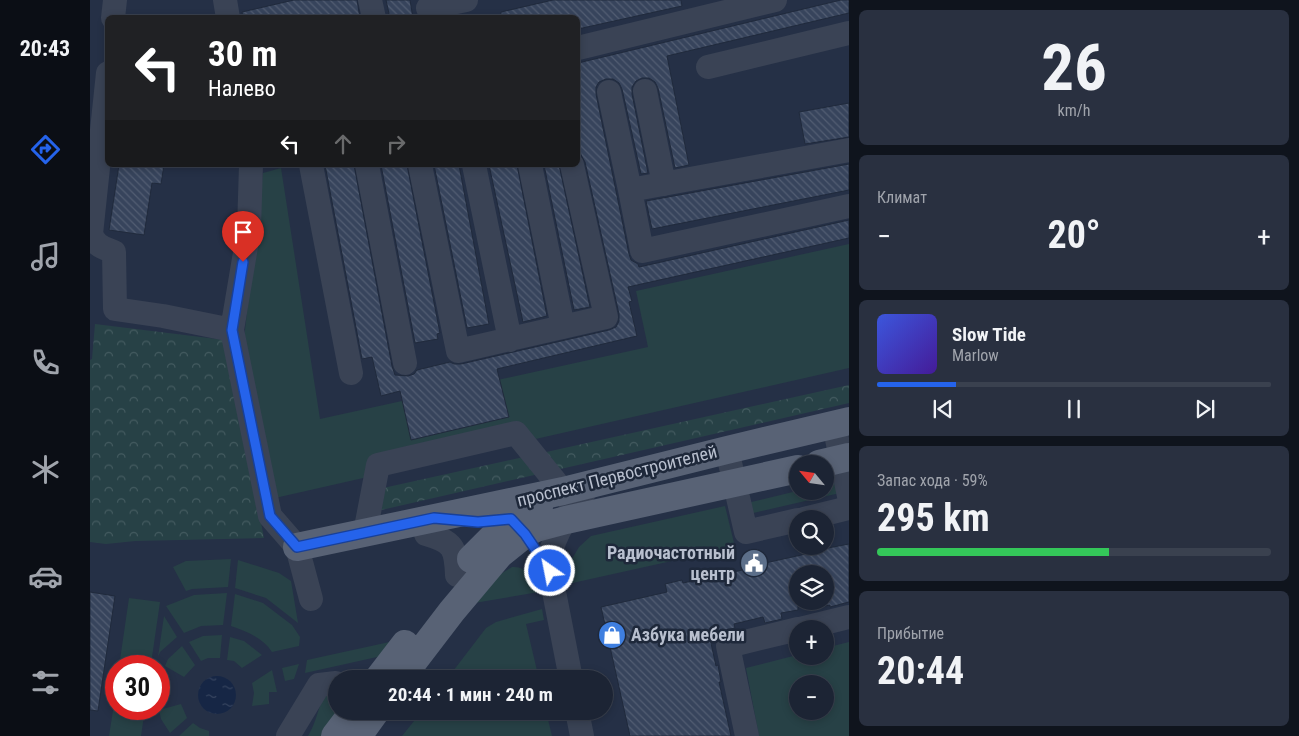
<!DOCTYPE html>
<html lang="ru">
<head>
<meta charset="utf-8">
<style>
	:root { --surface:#1c2434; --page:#293040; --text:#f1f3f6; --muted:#a0a4ac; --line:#3a414f; --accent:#2563eb }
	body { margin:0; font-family:"Roboto Condensed",sans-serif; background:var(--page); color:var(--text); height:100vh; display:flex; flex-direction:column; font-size:19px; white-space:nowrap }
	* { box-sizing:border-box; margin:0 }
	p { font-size:16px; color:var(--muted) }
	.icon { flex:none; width:28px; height:28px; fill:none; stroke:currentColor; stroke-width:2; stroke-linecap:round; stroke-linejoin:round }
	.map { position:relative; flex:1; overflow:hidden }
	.sheet { display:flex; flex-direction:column; gap:10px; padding:10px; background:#0f141d; width:450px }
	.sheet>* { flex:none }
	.top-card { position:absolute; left:15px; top:15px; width:475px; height:152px; border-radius:8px; box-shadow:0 2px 8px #0003,0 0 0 1px var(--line); background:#202124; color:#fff; overflow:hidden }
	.needle { width:32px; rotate:299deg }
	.controls { position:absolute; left:699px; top:455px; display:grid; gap:10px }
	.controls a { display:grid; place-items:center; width:45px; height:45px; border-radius:50%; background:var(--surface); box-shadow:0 2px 8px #0003,0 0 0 1px var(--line); font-size:25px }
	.speed { position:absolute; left:15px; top:655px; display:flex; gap:10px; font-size:25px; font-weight:700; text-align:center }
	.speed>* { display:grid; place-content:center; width:65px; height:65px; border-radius:50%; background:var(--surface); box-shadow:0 2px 8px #0003,0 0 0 1px var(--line); line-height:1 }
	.speed .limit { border:8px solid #d22; background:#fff; color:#111 }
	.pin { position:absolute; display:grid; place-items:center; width:42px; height:42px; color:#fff; margin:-51px -21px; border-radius:50% 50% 50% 0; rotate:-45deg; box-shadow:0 0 5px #0007 }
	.pin .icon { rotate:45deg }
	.me { position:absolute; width:55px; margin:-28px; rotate:327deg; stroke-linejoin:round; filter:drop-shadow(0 0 4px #0008) }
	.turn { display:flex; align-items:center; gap:18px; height:105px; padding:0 20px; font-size:22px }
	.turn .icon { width:65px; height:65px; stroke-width:2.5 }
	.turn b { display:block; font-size:35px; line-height:42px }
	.lanes { display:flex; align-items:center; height:48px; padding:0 20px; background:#0003; justify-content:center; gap:25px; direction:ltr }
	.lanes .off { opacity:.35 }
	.big { font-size:38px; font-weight:700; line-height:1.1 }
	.sheet .card { flex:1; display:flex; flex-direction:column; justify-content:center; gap:8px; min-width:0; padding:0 18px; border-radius:8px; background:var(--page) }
	.sheet .dial { align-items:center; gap:0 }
	.dial b { font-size:65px; line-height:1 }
	.song { display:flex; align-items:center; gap:15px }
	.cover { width:60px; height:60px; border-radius:8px; background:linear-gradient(135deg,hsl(230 70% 55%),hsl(260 70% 35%)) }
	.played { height:5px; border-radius:2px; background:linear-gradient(90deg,var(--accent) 20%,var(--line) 20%) }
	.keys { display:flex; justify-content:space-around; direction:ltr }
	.heat { display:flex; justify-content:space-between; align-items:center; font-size:28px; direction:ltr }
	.charge { height:8px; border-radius:4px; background:linear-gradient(90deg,#34c759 59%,var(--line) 0) }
	.trip { position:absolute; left:238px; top:670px; width:285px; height:50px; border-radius:25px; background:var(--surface); box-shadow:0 2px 8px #0003,0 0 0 1px var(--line); font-weight:700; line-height:50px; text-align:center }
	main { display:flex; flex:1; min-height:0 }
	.menu { display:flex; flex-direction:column; width:90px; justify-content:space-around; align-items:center; background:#0b0e15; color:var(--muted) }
	.menu .icon { width:35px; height:35px }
	.menu .active { color:var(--accent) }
	.menu b { font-size:22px; color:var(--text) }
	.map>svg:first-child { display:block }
	.grass { fill:#274146; fill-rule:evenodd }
	.forest { fill:url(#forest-crowns) }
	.water { fill:url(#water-ripples) }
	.building { fill:url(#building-back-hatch); stroke:#202a3c }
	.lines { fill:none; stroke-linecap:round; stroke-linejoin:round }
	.minor { stroke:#3a4355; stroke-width:24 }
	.major { stroke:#586275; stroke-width:28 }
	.route-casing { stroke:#184099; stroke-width:12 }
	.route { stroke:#2563eb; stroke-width:9 }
	.labels { text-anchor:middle; stroke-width:5; stroke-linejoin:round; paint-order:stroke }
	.street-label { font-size:18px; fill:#b8bfce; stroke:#1e283a }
	.poi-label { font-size:18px; font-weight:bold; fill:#b8bfce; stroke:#1e283a; text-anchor:end }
</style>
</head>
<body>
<main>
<nav class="menu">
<b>20:43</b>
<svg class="icon active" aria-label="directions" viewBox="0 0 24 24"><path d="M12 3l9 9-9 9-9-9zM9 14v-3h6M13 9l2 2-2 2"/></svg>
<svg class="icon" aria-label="music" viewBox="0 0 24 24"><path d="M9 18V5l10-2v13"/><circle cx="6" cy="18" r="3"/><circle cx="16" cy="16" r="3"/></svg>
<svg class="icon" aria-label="phone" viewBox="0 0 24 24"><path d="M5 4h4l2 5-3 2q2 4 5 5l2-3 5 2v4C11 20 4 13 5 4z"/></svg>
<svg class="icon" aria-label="climate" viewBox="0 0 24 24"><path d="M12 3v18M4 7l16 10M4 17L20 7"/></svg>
<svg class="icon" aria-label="car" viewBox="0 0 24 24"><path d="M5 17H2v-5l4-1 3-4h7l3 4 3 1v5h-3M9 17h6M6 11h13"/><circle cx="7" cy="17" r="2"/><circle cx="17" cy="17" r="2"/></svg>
<svg class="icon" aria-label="filters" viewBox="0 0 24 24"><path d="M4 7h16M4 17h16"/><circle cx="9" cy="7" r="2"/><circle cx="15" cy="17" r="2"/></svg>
</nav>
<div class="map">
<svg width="759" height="736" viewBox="0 0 759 736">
	<defs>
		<pattern id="forest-crowns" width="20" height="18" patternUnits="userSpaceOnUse" patternTransform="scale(1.25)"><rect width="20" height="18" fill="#274146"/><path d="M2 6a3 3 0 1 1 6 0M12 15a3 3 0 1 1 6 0" fill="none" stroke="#445b60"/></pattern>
		<pattern id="water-ripples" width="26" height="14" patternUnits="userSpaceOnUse" patternTransform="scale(1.25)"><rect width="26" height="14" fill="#162645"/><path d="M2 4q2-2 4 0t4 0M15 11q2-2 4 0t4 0" fill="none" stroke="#36445f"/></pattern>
		<pattern id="building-back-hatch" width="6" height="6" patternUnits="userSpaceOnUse" patternTransform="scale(1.25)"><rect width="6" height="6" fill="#37445c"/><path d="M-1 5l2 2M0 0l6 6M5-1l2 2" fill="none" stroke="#525d72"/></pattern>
	</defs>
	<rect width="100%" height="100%" fill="#253046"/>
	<path class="grass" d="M191,168L230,419L558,347L546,291L759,244V368L185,498L154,338L173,173Z
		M748,482L750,493L659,514L657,503L707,491H735V485Z
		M635,506L645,547L478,584L479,564L489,547L501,536Z
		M141,559L138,587L102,589L96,591L83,567L96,561Z
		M148,560L189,573L201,581L208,623L176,598L145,588Z
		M422,567C438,566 442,580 449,592L384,603L409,575Z
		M137,593L133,625L111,626L94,633L76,606L104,595Z
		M145,594L173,603L202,625L210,637L209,646L182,652C173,638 156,631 141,626Z
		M39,598L70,602L61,664L30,660Z
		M452,609L454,620L436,624L449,679H357L396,628L406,622Z
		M74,616L87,637L70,652L68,657Z
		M132,635L130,658H118L111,661L99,642L113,636Z
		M140,637L154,641L172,655L152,668L144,661L137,660Z
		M304,641L296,655L215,673L217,660Z
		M759,642V736H669L656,668L707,655L735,656V648ZM708,684H735V711H708Z
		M92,646L105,665L94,677L75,666L78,659Z
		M209,664L204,679L195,681L192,668Z
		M182,670L187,692H179V704L162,706L164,693L162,683Z
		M246,690V711H251L234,736H218C226,723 228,708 235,694Z
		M24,704H26V709H55L51,736H19Z
		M91,704L97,718L80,733L71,719L69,710Z
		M332,711H456L462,736H312Z
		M103,723L110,728L119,731V736H89Z"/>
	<path class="forest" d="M5,324L135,340L174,538L45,541L16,544L0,542V360L2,359Z
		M759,385V403L287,511L275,492Z"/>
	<path class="water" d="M108 695a19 19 0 1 1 38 0a19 19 0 1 1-38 0Z"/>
	<path class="building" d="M204,0H267L270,18H153L152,12Z
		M296,0H320L323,18H300Z
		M463,0H591L592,6L488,29V18H411V12Z
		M751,0H759V13L577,56L599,165L585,168L568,88L565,82L559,78H552L546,81L542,87V94L558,173L551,174L532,89L529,83L523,79H516L509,82L506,87V94L539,254L541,260L548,264L549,267L759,220V238L538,287L542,301L539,302L547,336L407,369L419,417L321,440L310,391L291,396L282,357L272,359L235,165H264L302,366L305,375L318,376L324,374L327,370L360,362L364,364H371L519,330L526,327L529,321V314L495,162L491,155L488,141V63Z
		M759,103V137L715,144L709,112Z
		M759,164V190L562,229L556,201Z
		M29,165H74L71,184L62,183L54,235L19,230Z
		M291,165H317L350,333L347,334L348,339L325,343Z
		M344,165H369L399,324L377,328Z
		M399,165H427L457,316L433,322Z
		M454,165H469L500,307L484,310Z
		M735,544H737L738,548L759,544V602L740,607V605L735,606V574H708V610L691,613L692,619L675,623L673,617L644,624L645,628L619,634L626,666L628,665L631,682H629L641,736H540L511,607L577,592L575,584L592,580L593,583L657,569V564L674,560L675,563L725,552L724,547L735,546Z
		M0,592L25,596L8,711L0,710Z"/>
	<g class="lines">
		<path class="minor" d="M135,0L138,18
			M280,0L284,18
			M338,8L376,0
			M23,18L25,0
			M488,48L685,0
			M618,67L759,33
			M18,73L1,234C6,246 12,247 24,252L25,309L73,316L142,330
			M555,91L574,184
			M519,92L540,190
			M759,150L540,190L552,251L759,206
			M161,165L159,229L142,330L180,516L207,547L221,599
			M221,165L261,373
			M277,165L315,363
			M330,165L368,351L516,317L482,165
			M384,165L420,340
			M440,165L473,327
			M744,425L759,496
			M637,450L656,532L708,520
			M714,519L759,508
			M275,533L288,465L426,433L473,491
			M336,534C363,542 366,547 367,575
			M710,629L759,617
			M481,679L460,571C460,563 460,555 462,548C468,528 487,499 501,484
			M487,711L492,736
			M198,736L229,685L246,683
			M657,736L638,646L708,629"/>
		<path class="major" d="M729,464L759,457
			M207,547L473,491L637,450L759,421
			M381,559L421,519L450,503
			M288,679L315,644
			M310,679L362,611L410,554L435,534L446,528L476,520L708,469
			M245,736L264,711
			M268,736L286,711"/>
	</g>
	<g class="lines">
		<g class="route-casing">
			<path id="route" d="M153,262L142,330L180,516L207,547L344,518L388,522L421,519L435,534L460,571"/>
		</g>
		<use href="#route" class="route"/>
	</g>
	<defs>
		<g id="civic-disc" transform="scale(1.4375)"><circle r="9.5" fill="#5c6f8a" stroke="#1e283a"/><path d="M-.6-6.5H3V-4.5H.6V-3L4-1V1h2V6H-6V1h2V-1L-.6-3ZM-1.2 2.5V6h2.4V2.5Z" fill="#fff"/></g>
		<g id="shop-disc" transform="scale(1.4375)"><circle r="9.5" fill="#3f7fe0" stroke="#1e283a"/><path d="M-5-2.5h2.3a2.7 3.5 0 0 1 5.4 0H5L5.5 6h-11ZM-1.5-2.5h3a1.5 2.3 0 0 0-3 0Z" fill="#fff"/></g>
	</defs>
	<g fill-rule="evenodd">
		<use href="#civic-disc" x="664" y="563"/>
		<use href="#shop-disc" x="522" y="635"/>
	</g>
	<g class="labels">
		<g class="street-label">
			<text transform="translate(527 476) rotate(-14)" y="6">проспект Первостроителей</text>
		</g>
		<g class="poi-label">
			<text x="645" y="559">Радиочастотный<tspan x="645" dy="21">центр</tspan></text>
			<text x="541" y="641" text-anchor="start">Азбука мебели</text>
		</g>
	</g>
</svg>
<div class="controls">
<a><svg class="needle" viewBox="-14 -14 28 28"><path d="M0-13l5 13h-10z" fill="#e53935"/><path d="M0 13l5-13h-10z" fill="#a0a4ac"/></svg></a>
<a><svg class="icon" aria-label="search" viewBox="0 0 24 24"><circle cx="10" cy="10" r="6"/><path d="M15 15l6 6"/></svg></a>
<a><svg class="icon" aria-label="layers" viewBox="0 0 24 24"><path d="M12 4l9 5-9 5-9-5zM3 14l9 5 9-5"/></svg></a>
<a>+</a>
<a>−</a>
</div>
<div class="speed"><div class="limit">30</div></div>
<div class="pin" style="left:153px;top:262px;background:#d93025"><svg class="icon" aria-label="arrive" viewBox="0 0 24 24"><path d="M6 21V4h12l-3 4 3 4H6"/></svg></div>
<svg class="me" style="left:460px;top:571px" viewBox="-20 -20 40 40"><circle r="17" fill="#2563eb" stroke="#fff" stroke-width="3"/><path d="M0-11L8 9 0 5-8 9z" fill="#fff"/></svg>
<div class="trip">20:44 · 1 мин · 240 m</div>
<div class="top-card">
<div class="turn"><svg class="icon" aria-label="left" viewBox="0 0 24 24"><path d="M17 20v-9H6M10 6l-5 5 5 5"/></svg><div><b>30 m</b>Налево</div></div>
<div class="lanes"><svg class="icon" aria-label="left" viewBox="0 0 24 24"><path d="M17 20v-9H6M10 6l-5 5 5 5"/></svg><svg class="icon off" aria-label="ahead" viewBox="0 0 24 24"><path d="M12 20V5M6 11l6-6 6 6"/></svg><svg class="icon off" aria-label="right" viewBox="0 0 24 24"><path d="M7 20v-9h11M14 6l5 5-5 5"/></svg></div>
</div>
</div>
<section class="sheet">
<div class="card dial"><b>26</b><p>km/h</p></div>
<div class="card"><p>Климат</p>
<div class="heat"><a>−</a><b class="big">20°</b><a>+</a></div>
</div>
<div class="card">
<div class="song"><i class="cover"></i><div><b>Slow Tide</b><p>Marlow</p></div></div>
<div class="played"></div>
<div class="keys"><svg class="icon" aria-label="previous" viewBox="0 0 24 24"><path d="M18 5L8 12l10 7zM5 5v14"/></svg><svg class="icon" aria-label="pause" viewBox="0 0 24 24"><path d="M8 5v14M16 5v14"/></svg><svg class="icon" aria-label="next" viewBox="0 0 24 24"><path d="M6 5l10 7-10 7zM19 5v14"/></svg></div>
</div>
<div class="card"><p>Запас хода · 59%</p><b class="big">295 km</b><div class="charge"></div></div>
<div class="card"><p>Прибытие</p><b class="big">20:44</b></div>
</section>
</main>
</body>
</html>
